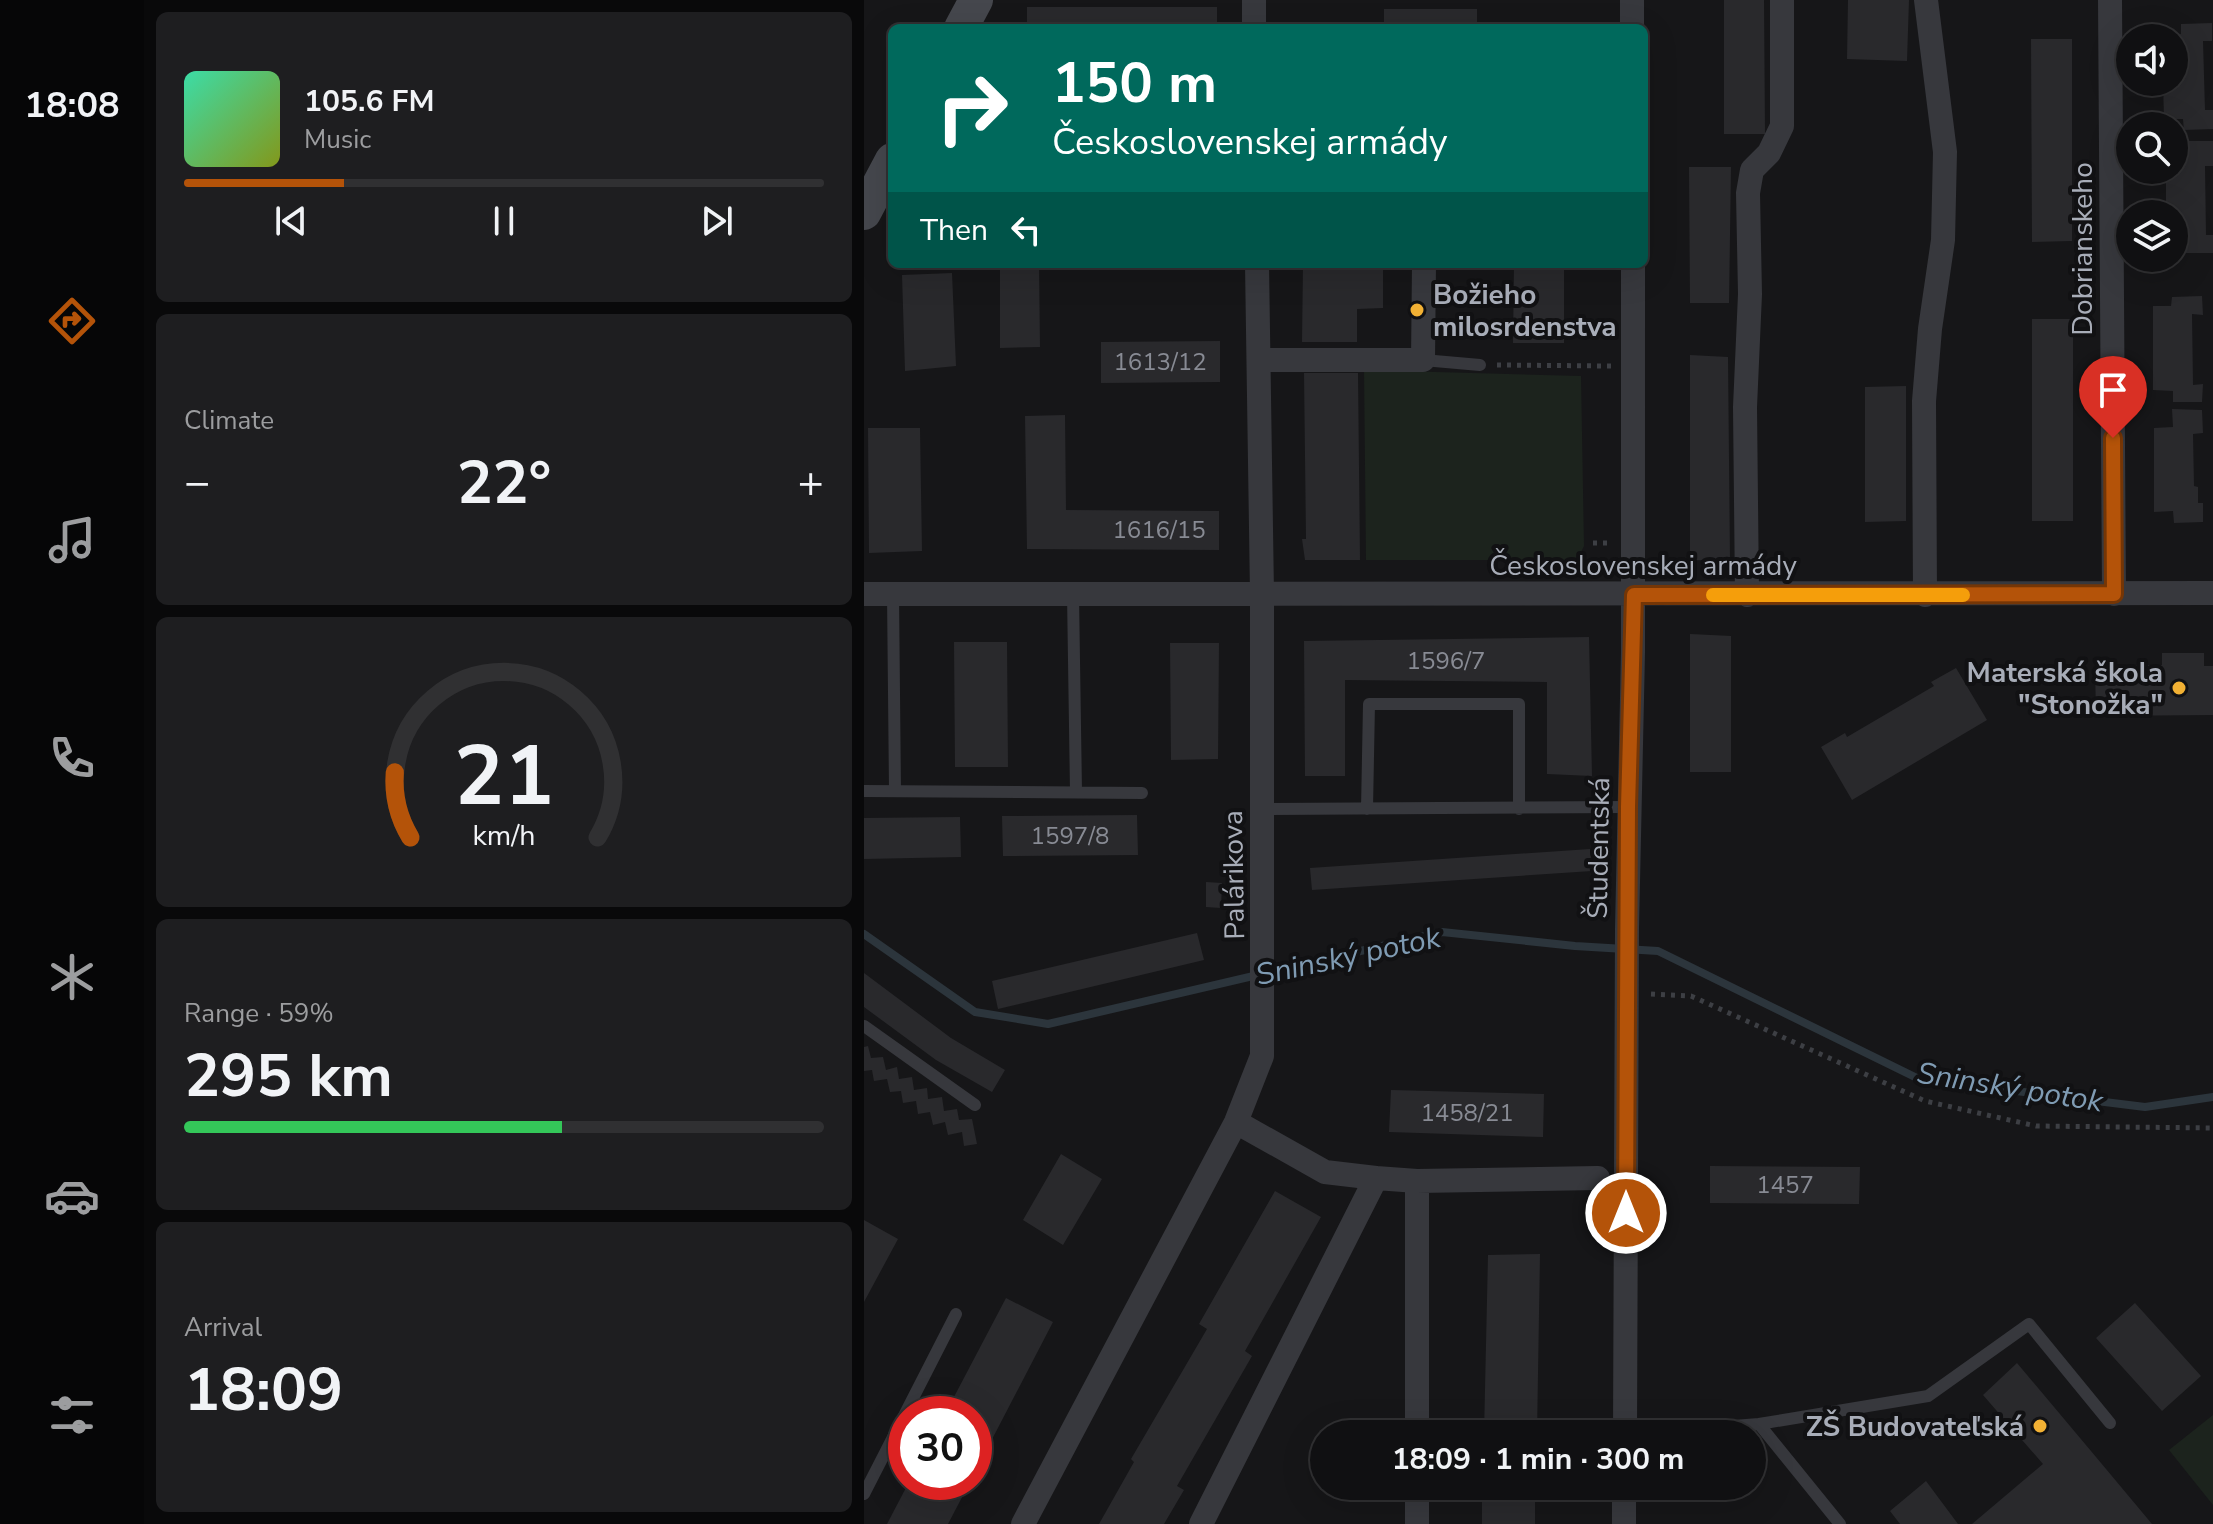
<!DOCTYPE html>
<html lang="en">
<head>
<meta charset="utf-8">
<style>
	:root { --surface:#101012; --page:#1e1e20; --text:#f1f3f6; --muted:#9c9d9f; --line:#303032; --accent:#b45309 }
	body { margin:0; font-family:"Nunito Sans",sans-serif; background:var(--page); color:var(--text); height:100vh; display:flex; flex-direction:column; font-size:30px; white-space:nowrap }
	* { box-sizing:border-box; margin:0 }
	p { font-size:26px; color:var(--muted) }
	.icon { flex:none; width:44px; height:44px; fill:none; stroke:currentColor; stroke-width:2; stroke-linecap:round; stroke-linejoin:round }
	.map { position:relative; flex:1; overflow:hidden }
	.panel { display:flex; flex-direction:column; gap:12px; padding:12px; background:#09090a; width:720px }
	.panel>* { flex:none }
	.guide { position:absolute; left:24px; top:24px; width:760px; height:244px; border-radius:12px; box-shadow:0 8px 32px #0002,0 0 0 2px var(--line); background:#00695c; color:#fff; overflow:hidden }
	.fabs { position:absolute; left:1252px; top:24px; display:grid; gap:16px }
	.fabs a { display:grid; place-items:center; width:72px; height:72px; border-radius:50%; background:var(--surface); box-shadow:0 8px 32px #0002,0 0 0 2px var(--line); font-size:40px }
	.speed { position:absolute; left:24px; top:1396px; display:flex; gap:16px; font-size:40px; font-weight:700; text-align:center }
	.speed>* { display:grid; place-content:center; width:104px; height:104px; border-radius:50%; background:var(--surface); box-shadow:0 8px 32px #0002,0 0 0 2px var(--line); line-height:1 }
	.speed .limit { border:12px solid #d22; background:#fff; color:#111 }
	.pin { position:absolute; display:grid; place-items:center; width:68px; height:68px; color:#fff; margin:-82px -34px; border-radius:50% 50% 50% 0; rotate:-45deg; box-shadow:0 0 8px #0007 }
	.pin .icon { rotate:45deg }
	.me { position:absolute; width:88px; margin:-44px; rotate:0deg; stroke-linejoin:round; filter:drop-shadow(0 0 6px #0008) }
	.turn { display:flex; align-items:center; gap:28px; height:168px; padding:0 32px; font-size:36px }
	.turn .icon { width:104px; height:104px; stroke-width:2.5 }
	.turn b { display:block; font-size:56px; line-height:68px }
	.then { display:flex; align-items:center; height:76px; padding:0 32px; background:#0003; gap:16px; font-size:30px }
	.big { font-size:60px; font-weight:700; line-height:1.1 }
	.panel .tile { flex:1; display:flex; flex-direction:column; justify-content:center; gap:12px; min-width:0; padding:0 28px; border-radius:12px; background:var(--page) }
	.panel .dial { align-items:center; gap:0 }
	.dial svg { height:208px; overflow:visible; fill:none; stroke:var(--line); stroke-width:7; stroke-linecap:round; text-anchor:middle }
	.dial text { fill:var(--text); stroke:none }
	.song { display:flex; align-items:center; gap:24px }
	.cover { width:96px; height:96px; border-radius:12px; background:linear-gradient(135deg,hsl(160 70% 55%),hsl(70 70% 35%)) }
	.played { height:8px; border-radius:4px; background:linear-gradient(90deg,var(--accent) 25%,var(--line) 25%) }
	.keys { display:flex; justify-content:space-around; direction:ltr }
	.heat { display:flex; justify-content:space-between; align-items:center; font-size:44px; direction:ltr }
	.charge { height:12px; border-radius:6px; background:linear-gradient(90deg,#34c759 59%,var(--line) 0) }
	.trip { position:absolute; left:446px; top:1420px; width:456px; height:80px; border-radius:40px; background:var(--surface); box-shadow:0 8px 32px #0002,0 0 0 2px var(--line); font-weight:700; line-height:80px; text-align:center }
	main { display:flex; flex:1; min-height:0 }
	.tabs { display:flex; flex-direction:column; width:144px; justify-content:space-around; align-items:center; background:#060607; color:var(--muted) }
	.tabs .icon { width:56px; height:56px }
	.tabs .current { color:var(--accent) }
	.tabs b { font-size:36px; color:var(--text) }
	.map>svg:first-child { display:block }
	.green { fill:#1c231d }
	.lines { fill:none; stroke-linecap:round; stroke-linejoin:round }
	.stream { stroke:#2c353c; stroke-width:8 }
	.building { fill:#29292c }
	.path { stroke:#3d3f44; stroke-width:5; stroke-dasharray:4 6; stroke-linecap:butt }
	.lane { stroke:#37383d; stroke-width:12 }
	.street { stroke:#37383d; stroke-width:24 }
	.secondary { stroke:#45474d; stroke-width:34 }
	.route-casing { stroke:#753606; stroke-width:20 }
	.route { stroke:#b45309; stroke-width:14 }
	.slow { stroke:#f59e0b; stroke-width:14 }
	.poi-dot { fill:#f2b134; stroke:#111113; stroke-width:3 }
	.labels { text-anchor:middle; stroke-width:8; stroke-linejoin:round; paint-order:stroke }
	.number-label { font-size:24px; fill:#888b94 }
	.street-label { font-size:28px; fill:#a8adb8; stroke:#111113 }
	.poi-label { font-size:28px; font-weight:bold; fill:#a8adb8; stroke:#111113; text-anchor:end }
	.water-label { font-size:30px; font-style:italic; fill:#7f9bb3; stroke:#111113 }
</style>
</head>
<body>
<main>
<nav class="tabs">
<b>18:08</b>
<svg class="icon current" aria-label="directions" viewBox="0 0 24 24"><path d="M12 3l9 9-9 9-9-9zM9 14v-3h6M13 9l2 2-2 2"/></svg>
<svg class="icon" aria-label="music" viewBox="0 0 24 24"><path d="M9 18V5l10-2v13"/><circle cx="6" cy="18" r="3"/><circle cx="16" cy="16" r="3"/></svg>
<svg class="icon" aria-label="phone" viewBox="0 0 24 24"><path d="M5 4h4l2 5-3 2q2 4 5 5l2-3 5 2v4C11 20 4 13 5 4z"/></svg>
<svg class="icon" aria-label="climate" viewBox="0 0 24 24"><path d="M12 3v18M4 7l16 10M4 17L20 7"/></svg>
<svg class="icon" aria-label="car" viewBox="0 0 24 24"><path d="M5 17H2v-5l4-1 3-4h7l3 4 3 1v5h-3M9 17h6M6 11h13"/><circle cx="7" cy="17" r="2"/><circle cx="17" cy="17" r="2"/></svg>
<svg class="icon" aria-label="filters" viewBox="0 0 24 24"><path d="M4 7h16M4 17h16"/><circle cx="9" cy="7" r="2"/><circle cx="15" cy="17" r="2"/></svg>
</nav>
<section class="panel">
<div class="tile">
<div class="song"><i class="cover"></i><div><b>105.6 FM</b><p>Music</p></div></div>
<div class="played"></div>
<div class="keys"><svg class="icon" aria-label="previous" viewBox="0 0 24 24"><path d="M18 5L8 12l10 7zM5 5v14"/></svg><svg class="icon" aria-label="pause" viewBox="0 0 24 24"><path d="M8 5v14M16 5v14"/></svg><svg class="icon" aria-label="next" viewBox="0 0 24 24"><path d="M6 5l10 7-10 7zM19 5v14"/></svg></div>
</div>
<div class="tile"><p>Climate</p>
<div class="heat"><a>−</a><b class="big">22°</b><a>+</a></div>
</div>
<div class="tile dial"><svg viewBox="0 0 100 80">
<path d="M14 69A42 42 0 1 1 86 69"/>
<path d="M14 69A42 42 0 0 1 8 44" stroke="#b45309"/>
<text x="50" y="56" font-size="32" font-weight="700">21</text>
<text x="50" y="72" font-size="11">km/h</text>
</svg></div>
<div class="tile"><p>Range · 59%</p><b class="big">295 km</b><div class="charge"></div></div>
<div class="tile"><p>Arrival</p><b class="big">18:09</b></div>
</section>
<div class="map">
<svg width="1349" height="1524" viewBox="0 0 1349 1524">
	<rect width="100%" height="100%" fill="#161618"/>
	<path class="green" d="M500,370L717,376L720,546L713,560H502Z
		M1349,1415V1505L1305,1450Z"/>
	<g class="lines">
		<path class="stream" d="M0,934L111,1012L184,1024L578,932L711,946L794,951L1055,1079L1281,1107L1349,1097"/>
	</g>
	<path class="building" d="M860,0H900L901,134H860Z
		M984,0H1045L1043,61L983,59Z
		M163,7H353V28H163Z
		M520,9H613V28H520Z
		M1348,23V41H1339L1341,110H1349V129L1320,130L1319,119H1300L1299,82H1310V38H1299V35L1317,34V24Z
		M1167,39H1208V241L1168,242Z
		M1322,141H1349V166H1341L1342,235H1349V253H1321L1322,242H1310V214H1302V170H1310V159L1322,158Z
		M825,167H867L865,303H826Z
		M136,264H175L176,347L136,348Z
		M439,264H519V308L493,309V342H438Z
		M650,264H700V343H649Z
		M88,273L92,366L41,371L38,275Z
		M1338,296L1339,315L1328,314L1329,385L1339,384L1338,402H1309V391L1289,390V306H1307L1308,297Z
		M1168,319H1209V521H1168Z
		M356,341V382L237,383V342Z
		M826,355L864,357L866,561L826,560Z
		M440,373H494L496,560H441L438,539H442Z
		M1042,386V521L1001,522V387Z
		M1308,409L1338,410L1339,433L1329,434L1330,486L1334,487V503H1339V522L1310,523L1309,511L1290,512V428L1309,427Z
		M201,415L202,510L355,511V550L163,549L161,416Z
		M4,428H56L58,551L5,553Z
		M826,634L867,636V772H826Z
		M725,637L728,776L683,774V682L481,680V776H441L440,641Z
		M90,642H143L144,767H91Z
		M306,643H355L354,759L307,760Z
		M1298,653H1340V666H1349V715L1232,716L1231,665H1298Z
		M1092,668L1123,720L988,800L957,747L981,733L983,737L1070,686L1067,682Z
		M273,815L274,855L139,856L138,816Z
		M96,817L97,857L0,859V818Z
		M726,849L728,871L448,890L446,868Z
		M342,882L358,883L357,908L342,907Z
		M333,933L340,960L134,1009L128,981Z
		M0,973L87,1038L141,1070L128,1092L72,1060L0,1007Z
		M4,1046L7,1058L19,1057L22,1070L33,1067L35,1079L48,1077L50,1090L63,1088L64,1099L78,1097L80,1111L93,1109L95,1120L108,1119L113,1144L100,1146L98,1132L84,1135L81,1122L69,1125L66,1112L54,1114L52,1101L39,1103L37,1091L26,1092L23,1079L10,1081L8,1070L0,1071V1047Z
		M527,1090L680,1094L679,1137L525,1132Z
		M197,1154L238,1179L199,1245L159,1220Z
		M846,1166L996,1167L995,1204L846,1203Z
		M411,1191L457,1217L381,1351L388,1356L313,1486L320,1490L300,1524H235L270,1462L267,1459L343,1329L335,1324Z
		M0,1220L34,1239L0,1302Z
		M676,1254L673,1434H620L624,1255Z
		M142,1298L189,1322L110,1474V1414H81Z
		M1271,1303L1337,1376L1298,1411L1232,1338Z
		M1153,1363L1232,1457L1288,1524H1108L1179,1464L1119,1395Z
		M1062,1481L1094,1524H1036L1026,1511Z
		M45,1482H106L84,1524H23Z
		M618,1486H671V1524H618Z"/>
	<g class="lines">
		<path class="path" d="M633,365L747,366
			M729,543H744
			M787,994L827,996L1061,1101L1172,1126L1349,1128"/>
		<path class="lane" d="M559,360L616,365
			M29,594L31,791
			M209,594L212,792
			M0,791L278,793
			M398,809L764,807
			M503,809L505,704H655V809
			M0,1026L111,1105
			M895,1424L1064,1396L1165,1324L1246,1423
			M767,1434L895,1424L976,1524
			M0,1494L92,1314"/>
		<path class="street" d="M390,0V28
			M768,0V28
			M1246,0L1250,594
			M396,360H559L560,264
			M0,594L1349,593
			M883,595L881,407L886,294L884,193L888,170L905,153L918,126V0
			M1061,595L1060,401L1066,329L1079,240L1081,152L1062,0
			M372,1122L461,1172L512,1178
			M553,1181L734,1178
			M761,1434L763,929L769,652V264
			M159,1524L372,1122L398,1056V594L393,264
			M337,1524L512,1178L553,1181V1434
			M553,1524V1486
			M760,1524V1486"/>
		<path class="secondary" d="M97,28L112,0
			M0,213L28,160"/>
	</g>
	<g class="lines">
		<g class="route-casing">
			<path id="route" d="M762,1213L764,807L770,595L1250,594L1249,438"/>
		</g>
		<use href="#route" class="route"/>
		<path class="slow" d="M849,595H1099"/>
	</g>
	<g class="poi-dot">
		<circle cx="553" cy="310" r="8"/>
		<circle cx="1315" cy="688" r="8"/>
		<circle cx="1176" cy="1426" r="8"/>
	</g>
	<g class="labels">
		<g class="number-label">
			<text x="296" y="370">1613/12</text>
			<text x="295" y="538">1616/15</text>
			<text x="582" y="669">1596/7</text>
			<text x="206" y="844">1597/8</text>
			<text x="603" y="1121">1458/21</text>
			<text x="921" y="1193">1457</text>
		</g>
		<g class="street-label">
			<text transform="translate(1218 249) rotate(-90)" y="10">Dobrianskeho</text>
			<text x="779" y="575">Československej armády</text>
			<text transform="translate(734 848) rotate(-89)" y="10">Študentská</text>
			<text transform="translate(369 875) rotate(-91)" y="10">Palárikova</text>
		</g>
		<g class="poi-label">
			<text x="569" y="304" text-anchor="start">Božieho<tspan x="569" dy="32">milosrdenstva</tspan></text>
			<text x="1299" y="682">Materská škola<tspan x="1299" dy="32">"Stonožka"</tspan></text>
			<text x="1160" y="1436">ZŠ Budovateľská</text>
		</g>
		<g class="water-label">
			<text transform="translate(484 956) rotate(-12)" y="10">Sninský potok</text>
			<text transform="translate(1146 1087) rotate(9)" y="10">Sninský potok</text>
		</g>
	</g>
</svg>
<div class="fabs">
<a><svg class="icon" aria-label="sound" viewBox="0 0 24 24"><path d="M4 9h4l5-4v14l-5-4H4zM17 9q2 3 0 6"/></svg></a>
<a><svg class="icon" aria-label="search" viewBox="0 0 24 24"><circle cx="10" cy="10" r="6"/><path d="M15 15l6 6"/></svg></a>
<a><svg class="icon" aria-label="layers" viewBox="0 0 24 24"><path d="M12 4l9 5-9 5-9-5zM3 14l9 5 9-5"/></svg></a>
</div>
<div class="speed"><div class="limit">30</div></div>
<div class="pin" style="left:1249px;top:438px;background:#d93025"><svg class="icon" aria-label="arrive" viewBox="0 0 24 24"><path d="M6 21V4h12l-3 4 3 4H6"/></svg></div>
<svg class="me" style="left:762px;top:1213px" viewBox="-20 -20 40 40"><circle r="17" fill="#b45309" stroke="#fff" stroke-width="3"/><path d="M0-11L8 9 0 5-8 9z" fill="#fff"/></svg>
<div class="trip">18:09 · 1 min · 300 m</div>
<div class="guide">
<div class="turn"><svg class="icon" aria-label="right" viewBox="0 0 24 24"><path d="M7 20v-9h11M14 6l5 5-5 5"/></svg><div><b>150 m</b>Československej armády</div></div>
<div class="then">Then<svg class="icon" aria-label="left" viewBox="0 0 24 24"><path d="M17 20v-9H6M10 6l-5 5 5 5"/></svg></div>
</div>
</div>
</main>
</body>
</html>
